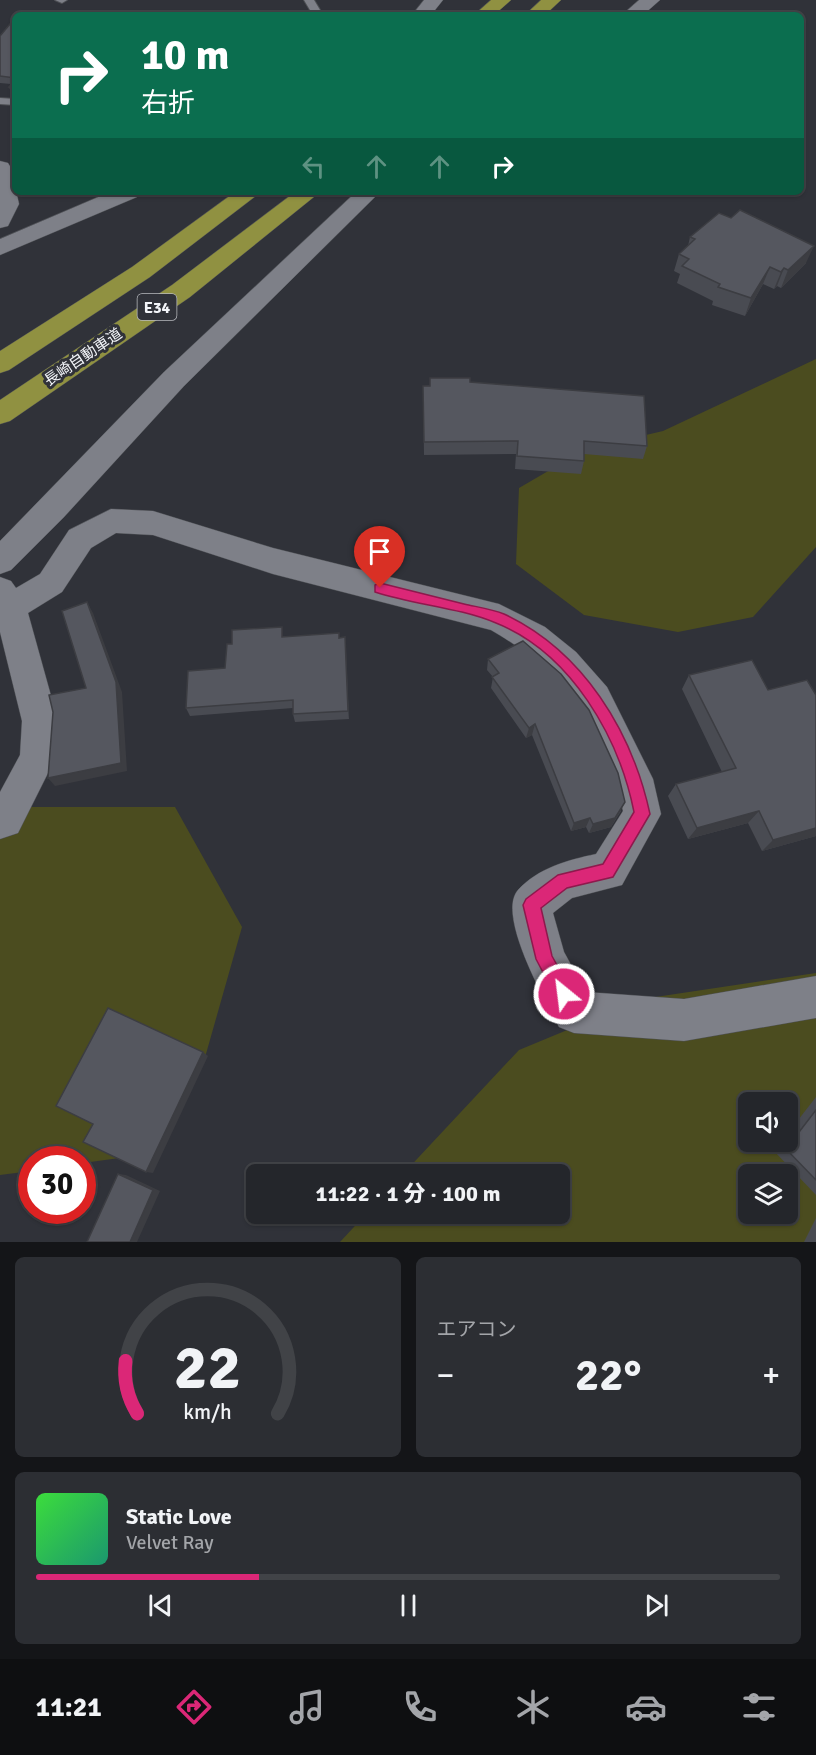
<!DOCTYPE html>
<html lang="ja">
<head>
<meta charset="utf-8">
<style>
	:root { --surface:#24262b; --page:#2c2e33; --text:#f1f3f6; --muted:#a3a5a9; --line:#414347; --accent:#db2777 }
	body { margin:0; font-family:Signika,"Noto Sans JP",sans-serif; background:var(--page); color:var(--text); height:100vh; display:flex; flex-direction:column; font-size:22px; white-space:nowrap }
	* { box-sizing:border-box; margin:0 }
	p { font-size:20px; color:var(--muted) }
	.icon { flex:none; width:33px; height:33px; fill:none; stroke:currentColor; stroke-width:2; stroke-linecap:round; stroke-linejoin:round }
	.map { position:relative; height:1242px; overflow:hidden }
	.panel { display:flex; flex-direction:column; gap:15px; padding:15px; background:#141518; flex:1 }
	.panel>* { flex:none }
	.top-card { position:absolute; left:12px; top:12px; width:792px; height:183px; border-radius:9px; box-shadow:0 2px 4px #0004,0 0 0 2px var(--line); background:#0b6e4f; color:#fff; overflow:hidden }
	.fabs { position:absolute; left:738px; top:1092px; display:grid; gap:12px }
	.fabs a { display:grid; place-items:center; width:60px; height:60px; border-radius:9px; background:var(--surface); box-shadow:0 2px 4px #0004,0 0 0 2px var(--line); font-size:30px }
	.speed { position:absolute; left:18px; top:1146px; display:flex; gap:12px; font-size:30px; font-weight:700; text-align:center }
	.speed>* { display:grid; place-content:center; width:78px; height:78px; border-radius:50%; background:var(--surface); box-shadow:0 2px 4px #0004,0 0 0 2px var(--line); line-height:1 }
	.speed .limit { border:9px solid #d22; background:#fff; color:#111 }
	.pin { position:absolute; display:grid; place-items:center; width:51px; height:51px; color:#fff; margin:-62px -26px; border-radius:50% 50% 50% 0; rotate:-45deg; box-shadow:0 0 6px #0007 }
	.pin .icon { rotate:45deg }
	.me { position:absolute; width:66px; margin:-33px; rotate:331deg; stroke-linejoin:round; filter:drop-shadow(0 0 4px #0008) }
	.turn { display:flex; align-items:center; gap:21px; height:126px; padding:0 30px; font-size:27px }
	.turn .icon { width:78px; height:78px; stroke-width:2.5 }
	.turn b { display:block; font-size:42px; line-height:51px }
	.lanes { display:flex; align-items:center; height:57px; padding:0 30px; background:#0003; justify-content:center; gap:30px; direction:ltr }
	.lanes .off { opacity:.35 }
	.big { font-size:45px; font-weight:800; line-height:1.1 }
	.panel .card { flex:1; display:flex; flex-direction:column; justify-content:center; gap:9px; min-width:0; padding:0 21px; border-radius:9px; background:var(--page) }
	.panel .dial { align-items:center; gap:0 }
	.dial svg { height:156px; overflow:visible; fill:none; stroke:var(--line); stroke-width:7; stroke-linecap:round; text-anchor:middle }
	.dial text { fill:var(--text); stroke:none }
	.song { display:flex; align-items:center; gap:18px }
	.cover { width:72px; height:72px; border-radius:9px; background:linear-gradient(135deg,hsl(120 70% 55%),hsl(160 70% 35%)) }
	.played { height:6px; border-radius:3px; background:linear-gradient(90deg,var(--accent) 30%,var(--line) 30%) }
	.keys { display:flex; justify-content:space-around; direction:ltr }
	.heat { display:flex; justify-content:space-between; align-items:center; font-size:33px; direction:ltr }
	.panel .tiles { flex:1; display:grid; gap:15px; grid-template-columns:1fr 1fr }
	.card:last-child { grid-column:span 2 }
	.trip { position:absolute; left:246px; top:1164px; width:324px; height:60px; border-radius:9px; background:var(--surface); box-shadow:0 2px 4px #0004,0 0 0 2px var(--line); font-weight:800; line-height:60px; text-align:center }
	.menu { display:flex; height:96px; justify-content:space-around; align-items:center; background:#0e0f11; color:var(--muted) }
	.menu .icon { width:42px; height:42px }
	.menu .on { color:var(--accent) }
	.menu b { font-size:27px; color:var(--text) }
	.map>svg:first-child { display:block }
	.green { fill:#4b4c1f; fill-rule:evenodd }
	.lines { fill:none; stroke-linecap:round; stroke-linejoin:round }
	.service-casing { stroke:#4d4f54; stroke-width:2 }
	.minor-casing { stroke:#4d4f54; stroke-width:1 }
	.motorway-casing { stroke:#4d4f54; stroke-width:1 }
	.service { fill:#7e8088; fill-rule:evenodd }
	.minor { fill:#7e8088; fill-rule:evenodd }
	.motorway { fill:#909141; fill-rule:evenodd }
	.wall { fill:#494b52 }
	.shaded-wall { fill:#3c3d42 }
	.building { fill:#55575f; stroke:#3c3d42; stroke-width:1.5 }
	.route { fill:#db2777; stroke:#8e194d; stroke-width:1.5 }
	.labels { text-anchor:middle; stroke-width:6; stroke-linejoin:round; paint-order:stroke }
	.far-street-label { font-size:15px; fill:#f3f5f9; stroke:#303239 }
	.shield { fill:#303239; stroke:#b8babf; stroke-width:1.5 }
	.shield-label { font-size:16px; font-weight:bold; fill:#f3f5f9 }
</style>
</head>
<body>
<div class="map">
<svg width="816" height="1242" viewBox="0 0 816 1242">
	<rect width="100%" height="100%" fill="#303239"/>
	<path class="green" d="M816,359V547L753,617L678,632L584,615L516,564L519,488L586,449L663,431Z
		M0,807H175L242,927L204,1061L127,1157L83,1163L82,1160H32L31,1171L0,1175Z
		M816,973V1242H340L366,1214H560V1174H403L519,1050L642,999ZM748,1102H788V1142H748ZM748,1174H788V1214H748Z"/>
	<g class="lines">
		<g class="service-casing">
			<path id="service" d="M55,0H67L62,3Z
				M304,0H314L323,15H313Z
				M0,98L15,99V105L0,104Z"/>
		</g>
		<g class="minor-casing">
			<path id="minor" d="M424,0H443L431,15H412Z
				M639,0H660L643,15H622Z
				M0,161L8,163L11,168L19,204L8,226L0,228Z
				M110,192H140L137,197L0,255V239Z
				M356,192H380L184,386L64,517L11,570L0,574V541L164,372Z
				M111,509L153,511L273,548L499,604L545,627L576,652L607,687L653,779L661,814L622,885L572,898L553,913L564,952L586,992L684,999L816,976V1018L684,1041L574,1033L559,1027C546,1002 496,915 518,890C538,868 568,860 596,854L623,811C607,729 563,671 491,630L273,574L153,535L116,533L91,548L62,592L28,613L58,721L56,757L18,833L0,839V792L20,755L22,721L0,632V577L11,581L16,588L40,574L69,530Z"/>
		</g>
		<g class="motorway-casing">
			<path id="motorway" d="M491,0H511L494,15H474Z
				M541,0H561L545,15H525Z
				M235,192H261L150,277L9,370L0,373V351L132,267Z
				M295,192H320L190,297L10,421L0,424V400L172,285Z"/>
		</g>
		<use href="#service" class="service"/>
		<use href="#minor" class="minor"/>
		<use href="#motorway" class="motorway"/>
	</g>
	<path class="wall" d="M15,18V94H12L9,87L11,84L0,83V36Z
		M690,237L806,263L781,288L777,286L774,289L763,284L745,316L712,305L713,301L677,283L680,274L674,271L679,254L688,246Z
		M470,382L647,446L643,459L584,454V461L581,474L515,469L516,454L424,455L423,386Z
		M284,636L345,637L349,719L295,722L293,714V708L190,716L186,708L225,668Z
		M488,659L621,811L611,827L589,833L586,827L571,831L532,735L526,738L491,688L493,677L487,670Z
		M689,675L816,836L762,851L748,823L688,839L668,796L676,784L722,772L682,689Z
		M816,1097V1195L774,1151L781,1142H788V1133Z
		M816,1218V1242H804Z"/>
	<path class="shaded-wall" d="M814,246L806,263L781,288L788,270Z
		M770,267L763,284L745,316L751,298Z
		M784,268L777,286L774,289L781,272Z
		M87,602L93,613L122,692L127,771L55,786L48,778L116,682Z
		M345,637L346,646L349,719L348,711Z
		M535,724L532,735L526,738L529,728Z
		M625,802L611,827L589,833L593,824Z
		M759,811L748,823L688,839L697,828Z
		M590,818L586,827L571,831L574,823Z
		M816,828V836L762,851L773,840Z
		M203,1052L208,1056L153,1173L146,1172Z
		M118,1174L126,1175L160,1191L137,1242H130Z"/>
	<path class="building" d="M21,11L72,15H17Z
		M15,18V78L0,76V36Z
		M15,80V87H9Z
		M740,210L814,246L788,270L784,268L781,272L770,267L751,298L718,287L720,284L682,266L689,259L679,254L695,239L690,237L719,213L731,218Z
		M430,378H470V382L644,396L647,446L584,441V461L517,456L518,441L424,442L423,386H430Z
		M87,602L116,682L121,763L48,778L53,712L49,695L86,688L62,611Z
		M282,627V637L339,633V638L345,637L348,711L293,714V700L186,708L188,671L225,668L227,644H232V630Z
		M523,641L561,674L589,710L618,773L625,802L615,818L593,824L590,818L574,823L535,724L529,728L492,677L499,673L488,659Z
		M752,660L768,690L807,680L816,695V828L773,840L759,811L697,828L676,784L736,768L689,675Z
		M108,1008L203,1052L146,1172L83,1142L93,1124L56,1106Z
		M816,1110V1180L786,1149Z
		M118,1174L153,1190L130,1242H87Z"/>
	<path class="route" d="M380,583C408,590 436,597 464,604C477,607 492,609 504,614C583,651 632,731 650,814L613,877L567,888L541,908L552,956L573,994L570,1001L564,1003L558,1001L536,959L523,905L526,899L558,875L603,864L634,812C619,737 571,653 496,623C458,607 414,605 375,592V585Z"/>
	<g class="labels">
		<g class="far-street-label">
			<text transform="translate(83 357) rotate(-34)" y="5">長崎自動車道</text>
		</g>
		<rect class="shield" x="137.5" y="294" width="39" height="26" rx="4.5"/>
		<g class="shield-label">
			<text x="157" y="313">E34</text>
		</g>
	</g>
</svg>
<div class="fabs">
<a><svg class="icon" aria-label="sound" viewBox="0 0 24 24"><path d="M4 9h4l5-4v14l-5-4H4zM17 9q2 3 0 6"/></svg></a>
<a><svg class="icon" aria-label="layers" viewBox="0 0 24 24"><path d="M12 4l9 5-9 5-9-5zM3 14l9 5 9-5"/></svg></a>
</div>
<div class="speed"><div class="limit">30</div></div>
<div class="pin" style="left:380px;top:588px;background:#d93025"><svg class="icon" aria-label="arrive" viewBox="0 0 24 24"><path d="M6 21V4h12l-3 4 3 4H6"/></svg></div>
<svg class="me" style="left:564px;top:994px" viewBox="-20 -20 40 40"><circle r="17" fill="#db2777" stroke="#fff" stroke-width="3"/><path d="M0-11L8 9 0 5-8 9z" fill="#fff"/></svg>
<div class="trip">11:22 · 1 分 · 100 m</div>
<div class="top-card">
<div class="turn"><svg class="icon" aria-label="right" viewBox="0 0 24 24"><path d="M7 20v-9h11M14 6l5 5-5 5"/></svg><div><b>10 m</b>右折</div></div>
<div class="lanes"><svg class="icon off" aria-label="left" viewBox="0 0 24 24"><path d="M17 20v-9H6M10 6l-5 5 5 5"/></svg><svg class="icon off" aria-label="ahead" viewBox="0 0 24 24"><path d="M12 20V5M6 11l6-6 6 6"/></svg><svg class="icon off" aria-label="ahead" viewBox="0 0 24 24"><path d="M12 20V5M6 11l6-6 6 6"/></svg><svg class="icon" aria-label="right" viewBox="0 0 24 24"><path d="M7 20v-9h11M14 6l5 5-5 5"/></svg></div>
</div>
</div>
<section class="panel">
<div class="tiles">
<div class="card dial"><svg viewBox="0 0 100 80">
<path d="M14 69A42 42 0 1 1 86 69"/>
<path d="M14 69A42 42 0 0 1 8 42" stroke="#db2777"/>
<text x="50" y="56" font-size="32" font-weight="700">22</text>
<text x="50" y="72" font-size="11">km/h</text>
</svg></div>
<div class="card"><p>エアコン</p>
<div class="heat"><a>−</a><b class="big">22°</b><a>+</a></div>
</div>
<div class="card">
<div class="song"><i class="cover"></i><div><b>Static Love</b><p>Velvet Ray</p></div></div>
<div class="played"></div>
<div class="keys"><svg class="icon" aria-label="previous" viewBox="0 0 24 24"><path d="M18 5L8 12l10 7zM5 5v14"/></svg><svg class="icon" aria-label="pause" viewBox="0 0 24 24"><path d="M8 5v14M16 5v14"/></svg><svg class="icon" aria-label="next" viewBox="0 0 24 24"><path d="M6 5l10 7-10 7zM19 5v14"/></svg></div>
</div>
</div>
</section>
<nav class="menu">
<b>11:21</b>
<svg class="icon on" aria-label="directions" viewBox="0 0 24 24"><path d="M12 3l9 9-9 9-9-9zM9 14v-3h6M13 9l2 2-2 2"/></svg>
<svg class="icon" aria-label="music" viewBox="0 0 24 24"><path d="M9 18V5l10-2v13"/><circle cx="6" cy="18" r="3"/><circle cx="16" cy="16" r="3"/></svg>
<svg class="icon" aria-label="phone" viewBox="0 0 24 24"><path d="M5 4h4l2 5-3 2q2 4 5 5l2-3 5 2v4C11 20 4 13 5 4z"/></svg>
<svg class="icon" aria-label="climate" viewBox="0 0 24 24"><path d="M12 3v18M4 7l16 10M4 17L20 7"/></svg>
<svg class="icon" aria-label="car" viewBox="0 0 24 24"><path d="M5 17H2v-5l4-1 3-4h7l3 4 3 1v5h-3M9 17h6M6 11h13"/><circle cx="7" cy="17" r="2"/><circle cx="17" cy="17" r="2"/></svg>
<svg class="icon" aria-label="filters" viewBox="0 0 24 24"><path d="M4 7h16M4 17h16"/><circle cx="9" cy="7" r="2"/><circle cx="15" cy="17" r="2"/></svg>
</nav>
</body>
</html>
